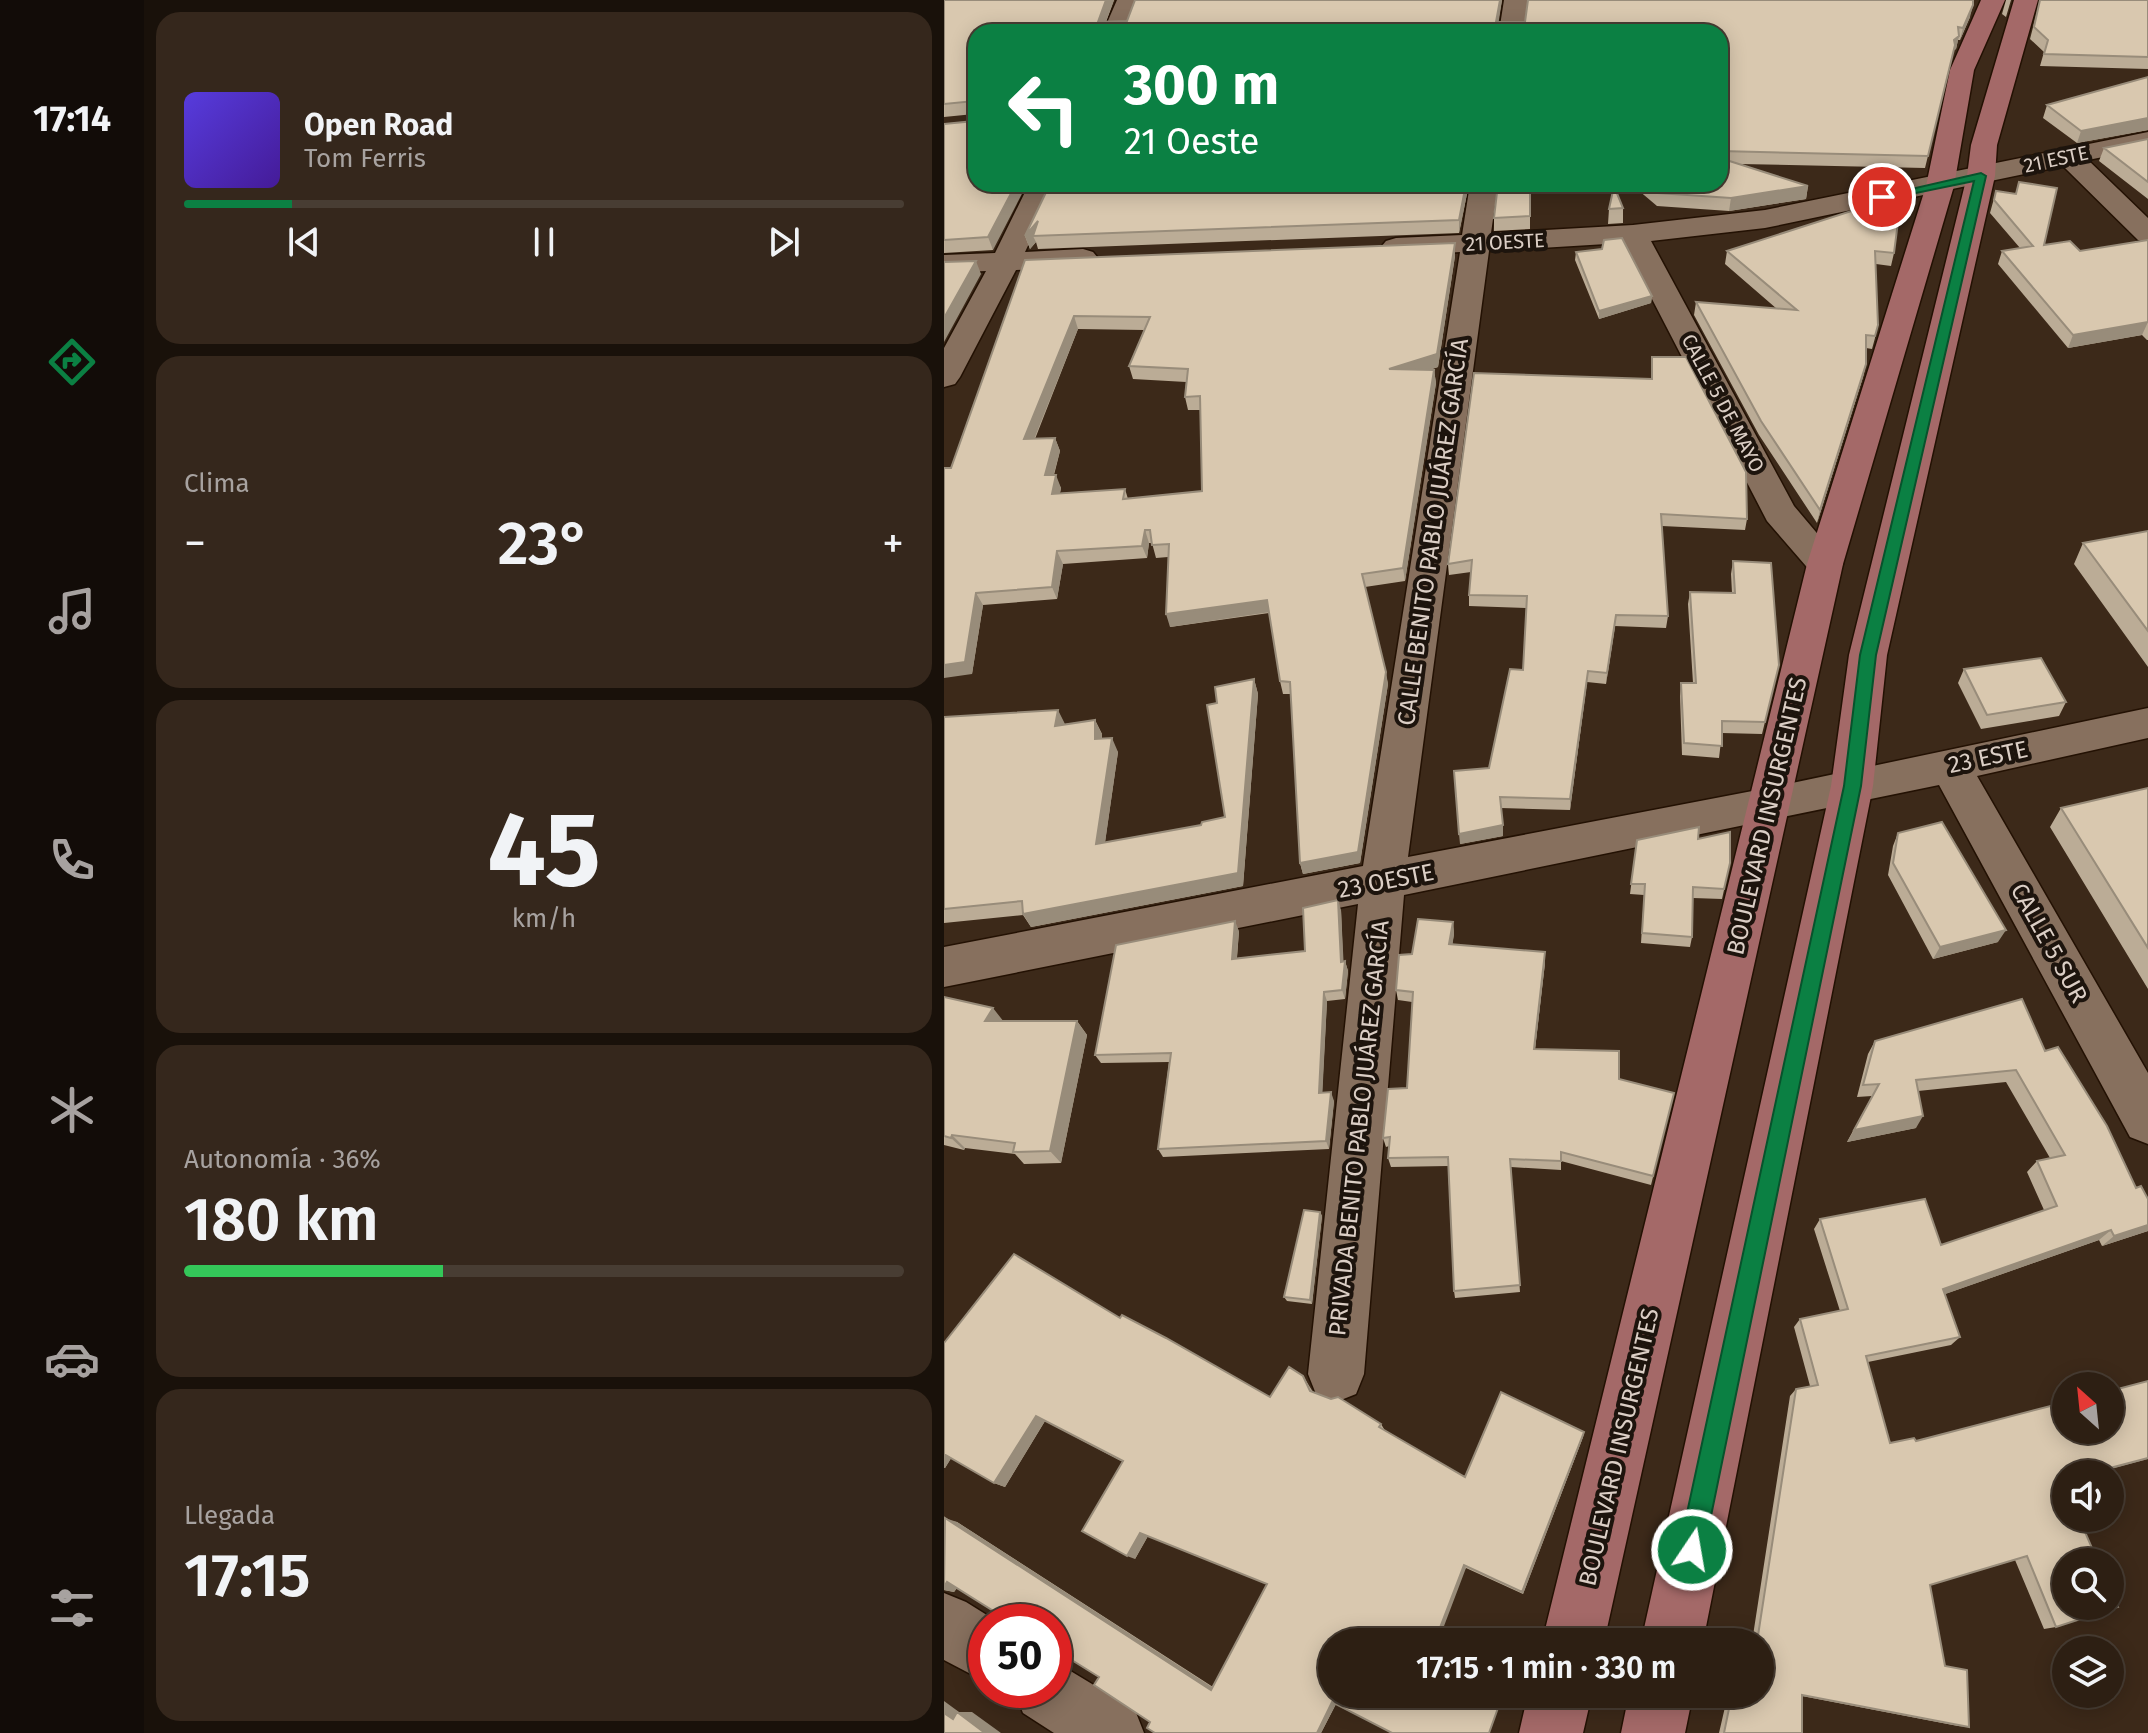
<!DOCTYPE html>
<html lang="es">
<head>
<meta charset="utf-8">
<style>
	:root { --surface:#2d1f13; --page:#35271c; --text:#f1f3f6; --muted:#a7a2a0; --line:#483d33; --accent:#0b8043 }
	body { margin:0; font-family:"Fira Sans",sans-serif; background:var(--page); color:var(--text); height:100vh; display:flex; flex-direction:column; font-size:30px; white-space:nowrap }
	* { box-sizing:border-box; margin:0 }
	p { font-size:26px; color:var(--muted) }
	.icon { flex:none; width:44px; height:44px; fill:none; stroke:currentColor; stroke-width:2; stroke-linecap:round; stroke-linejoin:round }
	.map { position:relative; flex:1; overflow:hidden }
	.details { display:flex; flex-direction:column; gap:12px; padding:12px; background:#19110a; width:800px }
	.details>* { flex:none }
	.banner { position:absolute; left:24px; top:24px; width:760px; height:168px; border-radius:24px; box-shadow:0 4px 20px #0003,0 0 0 2px var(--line); background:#0b8043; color:#fff; overflow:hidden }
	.needle { width:52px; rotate:333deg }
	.tools { position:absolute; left:1108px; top:1372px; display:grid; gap:16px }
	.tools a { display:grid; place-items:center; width:72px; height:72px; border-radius:50%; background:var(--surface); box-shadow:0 4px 20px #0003,0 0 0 2px var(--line); font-size:40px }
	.speed { position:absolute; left:24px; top:1604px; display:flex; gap:16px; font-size:40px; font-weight:700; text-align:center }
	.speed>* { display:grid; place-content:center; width:104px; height:104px; border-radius:50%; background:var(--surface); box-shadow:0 4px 20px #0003,0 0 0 2px var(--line); line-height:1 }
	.speed .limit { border:12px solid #d22; background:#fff; color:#111 }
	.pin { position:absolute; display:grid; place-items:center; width:68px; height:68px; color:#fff; margin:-34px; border:4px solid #fff; border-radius:50%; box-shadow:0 2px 8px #0007 }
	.me { position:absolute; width:88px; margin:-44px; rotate:12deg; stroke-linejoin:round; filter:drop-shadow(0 0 6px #0008) }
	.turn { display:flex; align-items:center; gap:28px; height:168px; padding:0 24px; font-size:36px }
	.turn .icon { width:104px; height:104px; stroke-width:2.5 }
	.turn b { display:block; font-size:56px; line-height:68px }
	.big { font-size:60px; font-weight:600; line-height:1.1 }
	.details .widget { flex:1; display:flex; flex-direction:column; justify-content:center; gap:12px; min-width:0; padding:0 28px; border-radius:24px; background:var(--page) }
	.details .dial { align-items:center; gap:0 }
	.dial b { font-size:104px; line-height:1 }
	.song { display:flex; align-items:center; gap:24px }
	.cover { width:96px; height:96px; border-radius:12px; background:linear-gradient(135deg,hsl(250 70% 55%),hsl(260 70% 35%)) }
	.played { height:8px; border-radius:4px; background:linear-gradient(90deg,var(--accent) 15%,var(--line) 15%) }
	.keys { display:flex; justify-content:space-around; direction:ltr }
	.heat { display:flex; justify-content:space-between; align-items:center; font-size:44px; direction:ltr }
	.charge { height:12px; border-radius:6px; background:linear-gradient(90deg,#34c759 36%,var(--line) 0) }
	.trip { position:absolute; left:374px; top:1628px; width:456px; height:80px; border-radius:40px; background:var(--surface); box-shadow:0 4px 20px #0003,0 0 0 2px var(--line); font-weight:600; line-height:80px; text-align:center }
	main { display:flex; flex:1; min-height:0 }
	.tab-bar { display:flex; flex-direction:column; width:144px; justify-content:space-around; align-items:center; background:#120c08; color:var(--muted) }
	.tab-bar .icon { width:56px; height:56px }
	.tab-bar .current { color:var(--accent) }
	.tab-bar b { font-size:36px; color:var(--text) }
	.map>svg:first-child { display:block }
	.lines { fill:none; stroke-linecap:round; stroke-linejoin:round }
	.minor-casing { stroke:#231103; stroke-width:3 }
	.major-casing { stroke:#231103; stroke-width:3 }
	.minor { fill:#87705e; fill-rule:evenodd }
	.major { fill:#a46968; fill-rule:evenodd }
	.wall { fill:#bbac96; fill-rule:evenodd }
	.shaded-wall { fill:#988c7a }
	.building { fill:#d9c8af; stroke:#988c7a; stroke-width:2; fill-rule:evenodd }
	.route { fill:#0b8043; stroke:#07532c; stroke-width:2 }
	.labels { text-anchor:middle; stroke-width:8; stroke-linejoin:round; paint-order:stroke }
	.far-street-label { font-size:20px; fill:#dbcec5; stroke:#1d140d }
	.street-label { font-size:24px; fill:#dbcec5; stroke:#1d140d }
</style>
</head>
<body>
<main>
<nav class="tab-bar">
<b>17:14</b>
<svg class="icon current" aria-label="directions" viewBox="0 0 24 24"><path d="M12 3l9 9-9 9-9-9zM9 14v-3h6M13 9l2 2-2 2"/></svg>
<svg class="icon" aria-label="music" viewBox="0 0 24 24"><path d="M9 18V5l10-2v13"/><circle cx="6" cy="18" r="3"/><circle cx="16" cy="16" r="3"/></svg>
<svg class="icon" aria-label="phone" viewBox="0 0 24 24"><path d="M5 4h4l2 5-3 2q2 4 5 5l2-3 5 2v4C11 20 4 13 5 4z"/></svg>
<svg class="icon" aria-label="climate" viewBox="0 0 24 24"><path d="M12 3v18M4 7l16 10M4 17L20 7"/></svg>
<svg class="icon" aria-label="car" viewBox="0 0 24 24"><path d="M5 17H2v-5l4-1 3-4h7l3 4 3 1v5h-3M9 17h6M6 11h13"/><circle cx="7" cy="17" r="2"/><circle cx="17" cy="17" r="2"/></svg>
<svg class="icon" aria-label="filters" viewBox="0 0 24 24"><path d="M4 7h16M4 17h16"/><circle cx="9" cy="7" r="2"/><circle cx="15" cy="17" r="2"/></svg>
</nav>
<section class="details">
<div class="widget">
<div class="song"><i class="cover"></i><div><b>Open Road</b><p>Tom Ferris</p></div></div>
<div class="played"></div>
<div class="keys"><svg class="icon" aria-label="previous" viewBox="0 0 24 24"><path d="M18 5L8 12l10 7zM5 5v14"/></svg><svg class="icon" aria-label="pause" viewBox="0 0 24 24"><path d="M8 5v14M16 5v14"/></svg><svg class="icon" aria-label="next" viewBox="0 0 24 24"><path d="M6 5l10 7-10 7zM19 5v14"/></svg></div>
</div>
<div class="widget"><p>Clima</p>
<div class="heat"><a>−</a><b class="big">23°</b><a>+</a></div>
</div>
<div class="widget dial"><b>45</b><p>km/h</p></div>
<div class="widget"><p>Autonomía · 36%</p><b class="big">180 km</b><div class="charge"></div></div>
<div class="widget"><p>Llegada</p><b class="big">17:15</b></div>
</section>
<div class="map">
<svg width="1204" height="1733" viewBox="0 0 1204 1733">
	<rect width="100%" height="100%" fill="#3c2919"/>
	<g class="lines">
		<g class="minor-casing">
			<path id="minor" d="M173,0H197L183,32H159Z
				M560,0H584L579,32H555Z
				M1204,132V148L1144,160L1204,218V243L1194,240L1119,166L821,228L707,241L850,506L899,564L894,573L881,577L868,573L823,521L679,243L545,251L464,857L824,788L1204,708V738L1033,776L1204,1073V1144L1186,1137L995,785L460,895L420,1374L412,1394L392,1402L372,1394L364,1374L414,904L0,987V947L419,866L516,252L452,256L442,253L437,247L442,241L452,238L518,235L526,184H554L547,233L689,225L821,210Z
				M85,184H113L81,252L139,249L149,252L154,258L149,264L139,267L72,270L16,377L11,384L0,387V348L42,271L0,273V255L51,253Z
				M0,1593L22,1602L54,1622H42V1682L0,1660Z
				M110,1661L191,1710L200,1733H110L79,1713L70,1690H110Z"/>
		</g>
		<g class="major-casing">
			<path id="major" d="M1037,0H1061L1030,70L1010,186L899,564L660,1642H598L863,564L982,186L1006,70Z
				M1070,0H1094L1053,145L1051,176L943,655L929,786L759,1642H697L887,786L905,655L1023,176L1027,145Z
				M584,1694H648L639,1733H575Z
				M685,1694H749L741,1733H677Z"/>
		</g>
		<use href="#minor" class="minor"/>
		<use href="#major" class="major"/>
	</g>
	<path class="wall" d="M0,0H170L162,22L558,0L554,22L1026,17L1016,40H1014L1012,49L1010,50L981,168L796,164L864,186L862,199L785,211L713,206L687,184H776V32H32L49,250L0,253V124L30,121V114L0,117Z
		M1062,0H1067L1062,17L1058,14Z
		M1096,0H1204V69L1096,66L1100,52L1086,39Z
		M1204,77V130L1133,143L1099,118L1103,105Z
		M1204,139V199L1155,161L1160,148Z
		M106,184H525L515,233L94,249L92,242L86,249L81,236Z
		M586,189V229L550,231V218Z
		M1052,191L1100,245L1136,251L1204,240V340H1203L1198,335L1124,348L1054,264L1058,251L1076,248L1046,213Z
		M926,205L950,253L947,266L932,264L931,338L928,349L922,348V364L919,377L873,523L815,435L750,315L752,302L833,309L781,264L783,251Z
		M679,208V223L664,224L665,209Z
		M632,252L708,296L707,303L655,319L631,260Z
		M511,256L494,367L485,370H490L492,383L461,581L421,587L444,684L416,863L359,874L356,863L347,694H339L336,681L325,613L226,627L224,557L212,558L208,543H205L203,558L119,564L113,599L39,605L28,674L7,468L81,260ZM134,329L200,330L185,366L189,379L242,382L241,397L244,410H256L258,491L184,499L181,489L116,493L117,488L110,475L116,451L111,438L91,439Z
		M708,357L803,519L801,530L718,526L724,616L722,628L671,626L662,684L643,682L626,810L557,808L559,836L516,844L545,768L579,670L582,608L525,606V595L527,572L505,575L504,564L707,379Z
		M1204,531V667L1130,564L1139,543Z
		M789,561L835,665L818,734L778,733L775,758L738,755L736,696L737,683H749L744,604L746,592L788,593L787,574Z
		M1020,669L1122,702L1115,716L1037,729L1014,683Z
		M310,679L314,694L299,886L87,927L79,915L0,923V717L121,724L151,720L158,734V738L174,752L161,842L257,825L281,817L273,703Z
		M1204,788V989L1106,827L1117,808Z
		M954,833L1054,942L989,959L944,875L949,846Z
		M754,839L786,863L778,899L749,898L748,937L746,947L697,943L700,895L686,894L693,840Z
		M397,910L399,961H401L404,971L401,999L383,1001L378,1093L390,1101L385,1149L219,1157L214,1149L225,1062L157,1063L151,1055L295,931L293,958L361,951Z
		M509,922L510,934L508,945L601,963L591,1049L675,1079L730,1093L707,1185L617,1161V1170L567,1167L576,1292L511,1298L510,1291L504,1166L447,1167L444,1158L445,1146L442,1147L439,1138L463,1088L468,1002L454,1000L452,990L468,954Z
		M0,997L59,1021H133L143,1035L117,1163L80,1164L71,1154L21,1148L20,1150L0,1145Z
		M931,1041L1101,1051L1192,1188L1204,1199V1231L1158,1246L1155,1240L1001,1294L1016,1337L1007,1345L924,1362L946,1443L972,1441L1119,1482L1112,1627L1100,1629L1071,1560L986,1585L1001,1666L1025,1727L1014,1726L858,1696V1733H775L784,1694H816V1642H808L846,1396L852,1389L866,1386L850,1327L856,1319L896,1311L870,1229L876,1219L997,1245L1100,1210L1083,1172L1093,1161L1106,1158L1062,1082L974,1091L972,1128L903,1142L928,1096L913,1097L924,1054Z
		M376,1212L378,1216L368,1304L343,1301L340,1297Z
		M176,1318L326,1397L359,1376L369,1392L437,1424L440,1429L439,1430L521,1477L640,1432L639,1437L579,1594L522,1568L392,1704L377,1733H211L206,1722L155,1677L13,1588L10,1592L0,1590V1520L13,1522L269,1687L323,1584L204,1536L191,1559L179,1462L101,1421L61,1487L50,1483L7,1458L1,1468L0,1343Z"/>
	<path class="shaded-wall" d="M162,0H170L158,32L154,22Z
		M556,0H558L553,32L552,22Z
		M1029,5L1026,17L1016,40L1019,28Z
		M1015,36L1012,49L1007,52L1010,40Z
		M1204,118V130L1133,143L1137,131Z
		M72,184H83L49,250L44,237Z
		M522,184H525L515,233V220Z
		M586,184H623L586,189V229Z
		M864,186L862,199L785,211L787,198Z
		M94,221L89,236L92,242L86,249L81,236Z
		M511,243V256L494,367L446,382L445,369Z
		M32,261L37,274L0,342V318Z
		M708,296L707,303L655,319V311Z
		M130,316L134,329L85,452L80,439Z
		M1204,322L1198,335L1124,348L1129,335Z
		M922,364L919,377L873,523L876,510Z
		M490,370L492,383L461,581L459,568Z
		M111,438L116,451L106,488L101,475Z
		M112,475L117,488L113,507L108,494Z
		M201,530L205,543L203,558L198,546Z
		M113,551L119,564L113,599L108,587Z
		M32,593L39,605L28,674L0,678V665Z
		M323,600L326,612L226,627L222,614Z
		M672,615L671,626L662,684L663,673Z
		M644,671L643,682L626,810V799Z
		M442,672L444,684L416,863L359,874L356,863Z
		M310,679L314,694L299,886L87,927L79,914L294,873Z
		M114,710L121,724L111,726Z
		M151,720L158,734L157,753L151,739Z
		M168,738L174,752L159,857L152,844Z
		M559,825V836L516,844L515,834Z
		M394,900L397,910L400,971L397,962Z
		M291,921L295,931L292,968L288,959Z
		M509,922L510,934L507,955L505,944Z
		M1062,930L1054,942L989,959L996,947Z
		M601,952V963L590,1059V1049Z
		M401,961L404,971L401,999L398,990Z
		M380,992L383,1001L378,1101L375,1093Z
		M49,1008L60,1022L41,1021Z
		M133,1021L143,1035L117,1163L106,1151Z
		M387,1092L390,1101L385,1149L382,1141Z
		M979,1116L972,1128L903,1142L910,1130Z
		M8,1135L21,1148L20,1150L7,1138Z
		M376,1212L378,1216L368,1304L366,1300Z
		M1204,1225V1231L1158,1246L1170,1236Z
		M1167,1230L1155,1240L990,1298L999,1289Z
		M92,1416L101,1421L61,1487L50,1483Z
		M640,1432L639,1437L579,1594L578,1592Z
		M0,1454L8,1457L1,1468H0Z
		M1204,1458V1459L1149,1474H1143Z
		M1,1518L13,1522L274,1691L267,1690Z
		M196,1533L204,1536L191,1559L183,1556Z
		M520,1565L522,1568L497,1634L494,1633Z
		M3,1582L15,1585L10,1592L0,1590V1587Z
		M0,1701L15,1712H28L57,1733H41L9,1719L0,1713Z
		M388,1702H393L377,1733H373Z"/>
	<path class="building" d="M0,0H162L154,22L183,21L191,0H556L552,22H581L584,0H1029V5L1019,28L1014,27L1015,36L1010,40L1011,45L984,156L776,151V32H32V184H72L44,237L0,240V124L30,121V101L0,104Z
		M1096,0H1204V57L1100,54L1104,40L1090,27Z
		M1204,77V118L1137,131L1103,105Z
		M1204,139V182L1160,148Z
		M776,158L864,186L787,198L714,193L703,184H776Z
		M1075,182L1113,188L1100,245L1126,241L1136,251L1204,240V322L1129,335L1058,251L1089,246L1050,200L1052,191L1072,194Z
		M106,184H522L515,220L89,236L94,221L81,236Z
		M554,184H586V216L550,218Z
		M670,186L679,208L665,209Z
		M926,205L955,214L950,253L931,251L934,325L931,336L922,335V364L876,510L817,421L752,302L853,310L783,251Z
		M678,238L708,296L655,311L632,252L658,249L660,240Z
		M511,243L493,354L445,369L490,370L459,568L418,574L442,672L414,852L356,863L346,682L336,681L323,600L222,614L225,544L208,545L206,530H201L198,546L113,551L108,587L32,593L21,662L0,665V468H7L81,260ZM130,316L206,317L185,366L244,369L241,397L256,396L258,491L179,499L181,489L108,494L112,475H101L111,438L80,439Z
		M32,261L0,318V262Z
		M708,357H742L802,472L803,519L717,514L724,616L672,615L663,673L644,671L626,799L556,797L559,825L515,834L510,771L545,768L566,669L579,670L583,596L525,595L528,560L504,564L530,373L708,379Z
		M1204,531V631L1139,543Z
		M789,561L827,563L835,665L821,722L778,721V746L740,743L737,683H752L746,592L791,593Z
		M1097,658L1122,702L1043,715L1020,669Z
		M310,679L294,873L79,914L78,901L0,909V717L114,710L111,726L151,720V739L168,738L152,844L257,825L258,822L281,817L263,705L273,703L271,687Z
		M1204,788V948L1117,808Z
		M998,822L1062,930L996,947L949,863L954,833Z
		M755,827L754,839L786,832V863L780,889L749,887L748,937L698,933L701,884H687L693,840Z
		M394,900L397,962L401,961L398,990L380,992L375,1093L387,1092L382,1141L214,1149L227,1053L151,1055L172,945L291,921L288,959L361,951L359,908Z
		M474,919L509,922L505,944L601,952L590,1049L675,1051V1079L730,1093L709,1176L617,1152V1161L566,1159L576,1285L510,1291L504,1157L444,1158L446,1137L439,1138L444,1089L463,1088L469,992L452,990L455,955L468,954Z
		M0,997L49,1008L41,1021H133L106,1151L69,1152L71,1143L8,1135L7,1138L0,1136Z
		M1078,999L1101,1051L1114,1047L1163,1126L1192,1188L1197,1186L1204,1199V1225L1170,1236L1167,1230L999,1289L1016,1337L922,1356L946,1443L970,1438L972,1441L1122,1402V1430H1166V1391L1204,1381V1458L1143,1474H1122V1480L1118,1481L1122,1489V1518H1135L1154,1562H1122V1606H1166V1589L1174,1607L1112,1627L1083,1556L986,1585L1001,1666L1023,1670L1025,1727L858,1695V1733H780L788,1694H816V1642H813L852,1389L874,1385L856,1319L904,1309L876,1219L981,1199L997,1245L1113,1206L1093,1161L1121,1155L1072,1070L972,1080L979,1116L910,1130L935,1084L919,1085L931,1041Z
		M360,1210L376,1212L366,1300L340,1297Z
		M70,1254L176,1318L178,1315L222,1338L326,1397L345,1367L359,1376L366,1391L387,1399L394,1397L437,1424L435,1427L521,1477L557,1392L640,1432L578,1592L520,1565L494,1633L513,1642H388V1694H559L545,1733H448L388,1702L373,1733H211L203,1728L206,1722L150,1685L155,1677L110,1649V1622H67L3,1582L0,1587L1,1518L267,1690L323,1584L196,1533L183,1556L138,1531L179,1461L92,1416L50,1483L0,1454V1343Z
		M13,1712L41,1733H0V1713L9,1719Z"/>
	<path class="route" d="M1037,173L1042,176L932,655L917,786L760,1550L756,1558L748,1562L739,1558L735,1550L900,786L916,655L1030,181L938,200L932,197Z"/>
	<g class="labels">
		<g class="far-street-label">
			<text transform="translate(1112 159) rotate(-12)" y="7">21 ESTE</text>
			<text transform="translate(561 242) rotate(-3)" y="7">21 OESTE</text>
			<text transform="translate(779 403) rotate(62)" y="7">CALLE 5 DE MAYO</text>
		</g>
		<g class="street-label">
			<text transform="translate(489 532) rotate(-82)" y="8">CALLE BENITO PABLO JUÁREZ GARCÍA</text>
			<text transform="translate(1044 757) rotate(-12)" y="8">23 ESTE</text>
			<text transform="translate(823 816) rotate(-77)" y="8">BOULEVARD INSURGENTES</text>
			<text transform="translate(442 881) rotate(-11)" y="8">23 OESTE</text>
			<text transform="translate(1105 943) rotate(61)" y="8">CALLE 5 SUR</text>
			<text transform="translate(415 1128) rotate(-84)" y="8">PRIVADA BENITO PABLO JUÁREZ GARCÍA</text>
			<text transform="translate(675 1447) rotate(-77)" y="8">BOULEVARD INSURGENTES</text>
		</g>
	</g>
</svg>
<div class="tools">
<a><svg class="needle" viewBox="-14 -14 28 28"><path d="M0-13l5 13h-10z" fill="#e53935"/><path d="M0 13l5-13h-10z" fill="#a7a2a0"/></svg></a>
<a><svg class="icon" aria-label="sound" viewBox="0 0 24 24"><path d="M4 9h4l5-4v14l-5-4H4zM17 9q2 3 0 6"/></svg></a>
<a><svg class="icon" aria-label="search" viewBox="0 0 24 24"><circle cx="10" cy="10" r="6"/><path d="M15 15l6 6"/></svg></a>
<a><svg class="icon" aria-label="layers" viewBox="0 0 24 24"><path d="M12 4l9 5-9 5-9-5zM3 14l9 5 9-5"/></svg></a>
</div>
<div class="speed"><div class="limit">50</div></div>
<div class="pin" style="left:938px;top:197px;background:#d93025"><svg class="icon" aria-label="arrive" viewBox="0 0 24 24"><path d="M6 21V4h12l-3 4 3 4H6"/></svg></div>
<svg class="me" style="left:748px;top:1550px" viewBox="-20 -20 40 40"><circle r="17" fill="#0b8043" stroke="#fff" stroke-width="3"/><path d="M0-11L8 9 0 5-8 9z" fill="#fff"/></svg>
<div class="trip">17:15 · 1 min · 330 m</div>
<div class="banner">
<div class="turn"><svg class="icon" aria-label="left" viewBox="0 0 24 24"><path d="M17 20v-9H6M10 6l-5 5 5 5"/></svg><div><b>300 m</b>21 Oeste</div></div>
</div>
</div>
</main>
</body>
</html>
